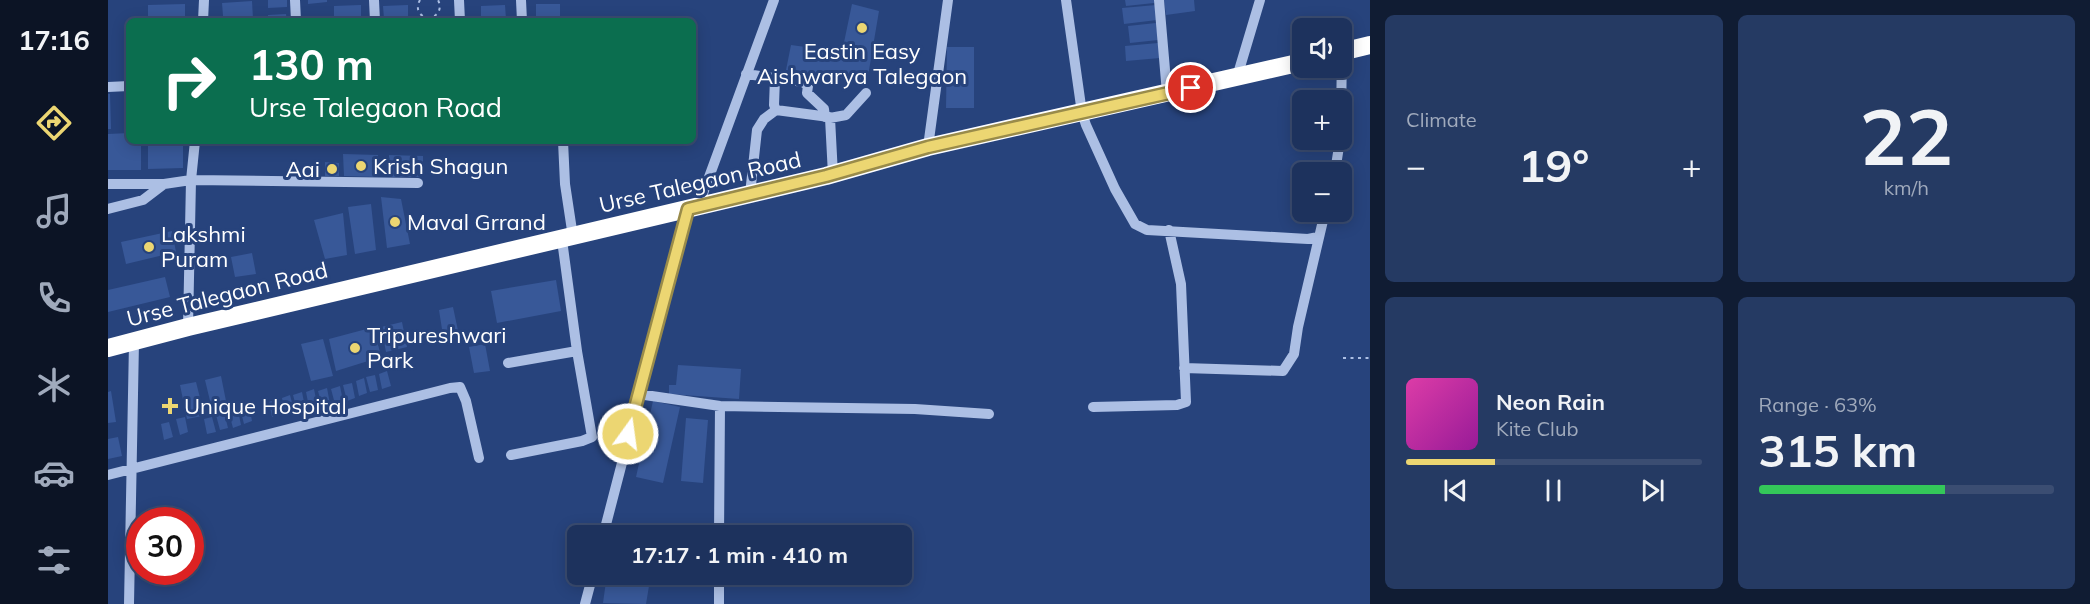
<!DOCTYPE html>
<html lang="en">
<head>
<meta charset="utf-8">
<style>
	:root { --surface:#1d325d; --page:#253a63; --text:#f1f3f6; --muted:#a0aabc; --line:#3b4d72; --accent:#ecd672 }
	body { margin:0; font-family:Mulish,sans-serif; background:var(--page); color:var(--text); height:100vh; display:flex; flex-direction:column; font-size:22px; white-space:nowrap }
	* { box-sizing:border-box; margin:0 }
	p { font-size:20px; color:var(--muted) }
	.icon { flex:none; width:33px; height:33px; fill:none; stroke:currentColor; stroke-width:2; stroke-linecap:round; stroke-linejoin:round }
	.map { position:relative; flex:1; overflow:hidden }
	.sheet { display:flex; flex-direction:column; gap:15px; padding:15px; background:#101c33; width:720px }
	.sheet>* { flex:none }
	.top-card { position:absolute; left:18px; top:18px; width:570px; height:126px; border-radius:9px; box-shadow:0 3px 15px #0003,0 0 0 2px var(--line); background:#0b6e4f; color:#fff; overflow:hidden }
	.tools { position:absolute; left:1184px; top:18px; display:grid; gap:12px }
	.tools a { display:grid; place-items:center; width:60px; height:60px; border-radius:9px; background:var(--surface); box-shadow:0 3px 15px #0003,0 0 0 2px var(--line); font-size:30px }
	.speed { position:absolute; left:18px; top:507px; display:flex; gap:12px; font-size:30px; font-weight:700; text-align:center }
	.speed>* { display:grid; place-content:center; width:78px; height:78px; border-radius:50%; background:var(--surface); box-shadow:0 3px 15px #0003,0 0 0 2px var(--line); line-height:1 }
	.speed .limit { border:9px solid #d22; background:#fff; color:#111 }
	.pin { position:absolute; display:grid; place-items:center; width:51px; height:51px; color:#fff; margin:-26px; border:3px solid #fff; border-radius:50%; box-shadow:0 2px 6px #0007 }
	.me { position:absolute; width:66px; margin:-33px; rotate:14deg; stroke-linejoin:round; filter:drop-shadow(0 0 4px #0008) }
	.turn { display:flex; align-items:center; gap:21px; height:126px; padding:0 24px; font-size:27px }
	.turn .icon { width:78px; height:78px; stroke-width:2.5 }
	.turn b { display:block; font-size:42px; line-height:51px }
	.big { font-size:45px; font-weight:700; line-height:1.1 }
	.sheet .card { flex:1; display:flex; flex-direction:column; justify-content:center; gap:9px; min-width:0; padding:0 21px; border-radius:9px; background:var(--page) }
	.sheet .dial { align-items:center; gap:0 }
	.dial b { font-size:78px; line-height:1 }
	.song { display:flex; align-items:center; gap:18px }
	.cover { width:72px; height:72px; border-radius:9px; background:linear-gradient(135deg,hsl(320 70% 55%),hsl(300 70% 35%)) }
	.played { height:6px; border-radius:3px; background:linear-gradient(90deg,var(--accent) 30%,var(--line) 30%) }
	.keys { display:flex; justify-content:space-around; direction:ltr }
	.heat { display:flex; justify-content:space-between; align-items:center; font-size:33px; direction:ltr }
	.charge { height:9px; border-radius:4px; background:linear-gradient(90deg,#34c759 63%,var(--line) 0) }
	.sheet .tiles { flex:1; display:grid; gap:15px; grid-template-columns:repeat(2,1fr) }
	.trip { position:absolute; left:459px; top:525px; width:345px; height:60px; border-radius:9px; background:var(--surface); box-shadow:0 3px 15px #0003,0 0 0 2px var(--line); font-weight:700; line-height:60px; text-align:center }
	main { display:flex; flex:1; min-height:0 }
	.tabs { display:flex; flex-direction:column; width:108px; justify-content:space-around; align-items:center; background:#0c1425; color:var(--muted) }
	.tabs .icon { width:42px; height:42px }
	.tabs .current { color:var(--accent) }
	.tabs b { font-size:27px; color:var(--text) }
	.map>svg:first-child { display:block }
	.building { fill:#385898 }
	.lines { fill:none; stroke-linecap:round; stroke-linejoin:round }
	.path { stroke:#acbfe4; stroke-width:2; stroke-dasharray:3 4.5; stroke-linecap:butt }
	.minor { stroke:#acbfe4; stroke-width:10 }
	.highway { stroke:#fff; stroke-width:18 }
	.route-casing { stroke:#998b4a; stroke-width:15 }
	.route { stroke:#ecd672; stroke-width:10 }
	.poi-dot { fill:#ecd672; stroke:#27437c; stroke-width:2 }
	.labels { text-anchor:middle; stroke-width:6; stroke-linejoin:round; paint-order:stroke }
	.poi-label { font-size:22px; fill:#fff; stroke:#27437c; text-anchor:start }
	.street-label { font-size:22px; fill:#fff; stroke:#27437c }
</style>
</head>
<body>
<main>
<nav class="tabs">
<b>17:16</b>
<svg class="icon current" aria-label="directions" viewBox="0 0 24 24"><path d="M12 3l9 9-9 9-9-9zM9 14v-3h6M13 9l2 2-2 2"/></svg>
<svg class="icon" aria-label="music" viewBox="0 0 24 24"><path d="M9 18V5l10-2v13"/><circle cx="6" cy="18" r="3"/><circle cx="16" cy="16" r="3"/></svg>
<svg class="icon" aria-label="phone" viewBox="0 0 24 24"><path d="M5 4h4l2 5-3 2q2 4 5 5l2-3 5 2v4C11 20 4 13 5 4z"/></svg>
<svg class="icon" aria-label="climate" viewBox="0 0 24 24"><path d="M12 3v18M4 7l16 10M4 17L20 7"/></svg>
<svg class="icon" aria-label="car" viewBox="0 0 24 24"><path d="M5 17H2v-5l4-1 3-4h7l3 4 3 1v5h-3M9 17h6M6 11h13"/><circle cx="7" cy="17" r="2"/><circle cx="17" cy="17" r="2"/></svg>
<svg class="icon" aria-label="filters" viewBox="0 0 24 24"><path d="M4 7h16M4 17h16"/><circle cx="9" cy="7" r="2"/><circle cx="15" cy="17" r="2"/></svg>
</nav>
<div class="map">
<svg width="1262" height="604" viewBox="0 0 1262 604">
	<rect width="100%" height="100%" fill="#27437c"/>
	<path class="building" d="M160,0H179V7L160,8Z
		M200,0H219V2L200,4Z
		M1017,0H1046V3L1018,6Z
		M1056,0H1086L1087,11L1058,15Z
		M144,1L145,19L121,20L115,16L114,3Z
		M77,4V21H40V5Z
		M428,4H452V17L428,18Z
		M744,4L771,11L759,82L678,70L683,45L734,52Z
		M253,5V19H226V6Z
		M300,5V18L276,19L275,6Z
		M397,5L398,19H373V6Z
		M1048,5L1049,20L1016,24L1014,8Z
		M178,14L179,21H160V15Z
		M1048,23L1050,40L1022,43L1020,26Z
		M1050,43L1052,58L1018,61L1017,46Z
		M839,47H866V108H838Z
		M0,94H2L3,129H0Z
		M21,133V141H33V170H0V134Z
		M40,141H75V168L40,169Z
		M235,154L270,155V177L236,176Z
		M281,155L315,156V177H281Z
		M217,162L231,163V176H217Z
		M273,197L293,199L302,244L279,248Z
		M263,204L268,250L247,254L240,207Z
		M235,213L239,255L217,259L206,220Z
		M64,231L68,252L18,264L13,242Z
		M144,253L148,274L127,277L123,257Z
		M57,277L62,297L0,312V290Z
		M448,280L453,311L389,323L383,291Z
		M345,307L352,340L336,342L331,310Z
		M294,322L299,347L278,352L273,327Z
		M266,327L273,357L228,371L221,339Z
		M215,339L225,376L203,381L193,344Z
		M377,344L382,371L366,373L361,347Z
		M570,365L633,369L631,399L561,394V385H568Z
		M279,371L283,386L274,389L271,374Z
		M267,375L270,390L262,392L258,377Z
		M113,376L120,411L79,419L72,385L88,382L94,406L103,405L97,380Z
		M256,378L259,393L251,396L248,381Z
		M244,383L247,398L239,401L235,385Z
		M232,386L235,401L227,404L223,389Z
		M219,388L222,404L214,406L210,391Z
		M206,389L209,404L201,407L198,392Z
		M3,391L8,422L0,423V392Z
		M194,392L197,407L189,410L185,395Z
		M182,395L186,410L177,413L174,398Z
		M169,399L172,414L164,417L161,402Z
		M545,401L572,407L555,483L528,477Z
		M141,406L144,421L136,424L132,408Z
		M130,410L133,425L125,428L121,413Z
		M116,412L120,428L112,430L108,415Z
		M77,417L80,432L72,435L68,419Z
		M104,417L108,432L99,434L96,419Z
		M578,418L600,420L595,483L573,481Z
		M61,422L65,437L56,440L53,424Z
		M10,437L14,456L0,459V439Z
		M506,525L549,531L548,536H505Z
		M499,574H543L538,604L495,603Z"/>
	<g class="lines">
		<path class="path" d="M312,0C307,9 311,17 322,18C331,15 334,8 330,0
			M1235,358H1262"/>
		<path class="minor" d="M187,0L188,21
			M266,0L267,21
			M351,0L352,21
			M413,0L414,21
			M958,0L974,113L978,125L1007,189L1027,224L1039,230L1200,239L1210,237
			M1051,0L1059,93
			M95,21L96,0
			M638,74L695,82L700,86L699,93L716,109L717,117
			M1129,77L1152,0
			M667,78L666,105L668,110L721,117
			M0,87L21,86
			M1233,118L1234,52
			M455,141L457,184L465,237
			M820,147L840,0
			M1227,172L1232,140
			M725,175L722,118L738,115L758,93
			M0,184H56L83,180L310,183
			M642,194L649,130L656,119L668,110
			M590,207L666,0
			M0,209L35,200L56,184
			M454,240L469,351
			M80,327L83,180L87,141
			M400,363L469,351L484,437L474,441L403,455
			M1076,368L1175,371L1186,354L1190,327L1217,212
			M530,394L612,406L807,409L881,414
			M985,407L1069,405L1078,402L1073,284L1061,230
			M0,475L342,388L352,387L358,401L371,458
			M495,536L580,209
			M611,536L612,406
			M21,604L26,342
			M477,604L485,574
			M611,604V574"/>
		<path class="highway" d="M1233,52L1262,45
			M0,348L80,327L718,176L820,147L1194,62"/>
	</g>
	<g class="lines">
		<g class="route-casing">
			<path id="route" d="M520,434L580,209L718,176L820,147L1083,88"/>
		</g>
		<use href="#route" class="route"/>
	</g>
	<g class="poi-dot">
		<circle cx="754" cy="28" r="6"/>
		<circle cx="253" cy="166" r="6"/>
		<circle cx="224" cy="169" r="6"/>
		<circle cx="287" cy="222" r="6"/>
		<circle cx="41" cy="247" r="6"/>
		<circle cx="247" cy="348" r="6"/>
		<path d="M59 397h6v6h6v6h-6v6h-6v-6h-6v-6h6z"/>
	</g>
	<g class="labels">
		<g class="poi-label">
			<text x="754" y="59" text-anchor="middle">Eastin Easy<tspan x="754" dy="25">Aishwarya Talegaon</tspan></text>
			<text x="265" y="174">Krish Shagun</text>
			<text x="212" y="177" text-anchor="end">Aai</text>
			<text x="299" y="230">Maval Grrand</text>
			<text x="53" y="242">Lakshmi<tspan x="53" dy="25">Puram</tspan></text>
			<text x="259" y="343">Tripureshwari<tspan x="259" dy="25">Park</tspan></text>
			<text x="76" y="414">Unique Hospital</text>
		</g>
		<g class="street-label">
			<text transform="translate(592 182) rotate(-13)" y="8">Urse Talegaon Road</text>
			<text transform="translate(119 294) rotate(-14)" y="8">Urse Talegaon Road</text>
		</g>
	</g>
</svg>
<div class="tools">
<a><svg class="icon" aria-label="sound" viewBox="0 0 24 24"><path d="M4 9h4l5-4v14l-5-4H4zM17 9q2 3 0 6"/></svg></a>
<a>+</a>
<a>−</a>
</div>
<div class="speed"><div class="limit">30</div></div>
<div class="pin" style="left:1083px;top:88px;background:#d93025"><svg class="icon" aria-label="arrive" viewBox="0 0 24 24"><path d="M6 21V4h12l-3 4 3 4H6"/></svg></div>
<svg class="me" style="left:520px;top:434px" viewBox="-20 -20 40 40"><circle r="17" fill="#ecd672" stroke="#fff" stroke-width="3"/><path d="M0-11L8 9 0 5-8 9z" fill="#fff"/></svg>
<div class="trip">17:17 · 1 min · 410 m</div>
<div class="top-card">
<div class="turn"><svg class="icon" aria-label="right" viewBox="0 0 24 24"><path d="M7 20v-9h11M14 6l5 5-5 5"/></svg><div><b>130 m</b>Urse Talegaon Road</div></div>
</div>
</div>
<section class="sheet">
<div class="tiles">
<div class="card"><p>Climate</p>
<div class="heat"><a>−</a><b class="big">19°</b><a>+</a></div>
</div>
<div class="card dial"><b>22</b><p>km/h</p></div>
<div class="card">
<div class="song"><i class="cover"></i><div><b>Neon Rain</b><p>Kite Club</p></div></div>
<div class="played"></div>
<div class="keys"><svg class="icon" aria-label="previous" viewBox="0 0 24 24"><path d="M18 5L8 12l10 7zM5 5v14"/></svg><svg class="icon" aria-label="pause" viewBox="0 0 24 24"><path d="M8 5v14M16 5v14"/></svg><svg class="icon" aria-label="next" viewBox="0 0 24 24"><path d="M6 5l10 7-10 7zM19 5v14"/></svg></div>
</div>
<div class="card"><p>Range · 63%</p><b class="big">315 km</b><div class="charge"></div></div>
</div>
</section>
</main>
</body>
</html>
